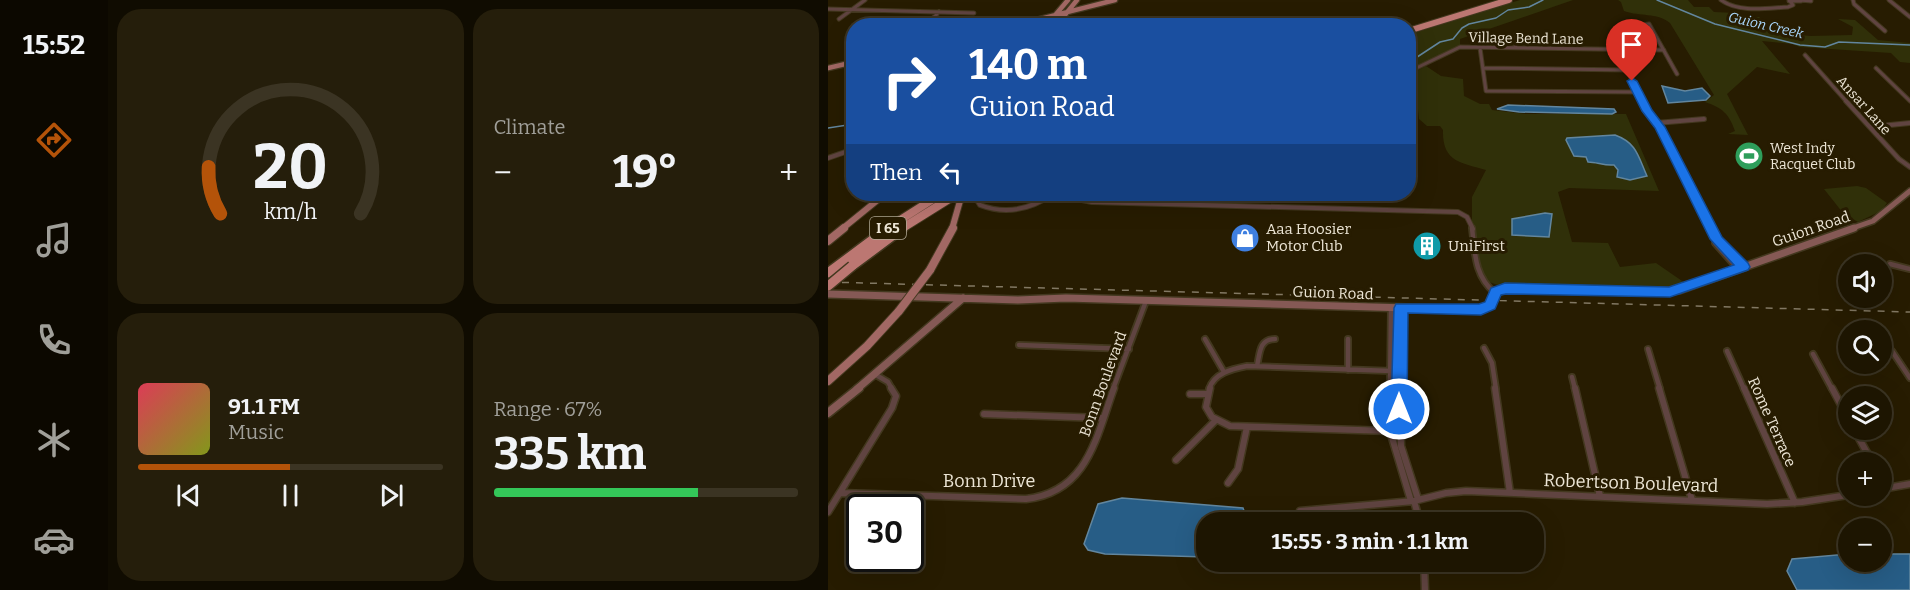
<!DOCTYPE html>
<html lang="en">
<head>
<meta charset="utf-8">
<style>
	:root { --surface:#1d1501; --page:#251e0b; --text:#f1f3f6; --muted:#a09f99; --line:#3b3423; --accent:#b45309 }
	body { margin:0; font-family:Bitter,serif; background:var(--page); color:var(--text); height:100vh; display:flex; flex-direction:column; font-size:22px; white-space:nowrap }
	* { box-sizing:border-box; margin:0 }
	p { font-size:20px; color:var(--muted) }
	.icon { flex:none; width:33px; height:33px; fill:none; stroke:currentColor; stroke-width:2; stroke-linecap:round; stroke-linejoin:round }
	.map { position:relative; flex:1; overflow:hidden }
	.details { display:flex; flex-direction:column; gap:9px; padding:9px; background:#100c01; width:720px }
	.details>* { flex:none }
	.hud { position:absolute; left:18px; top:18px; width:570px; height:183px; border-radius:24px; box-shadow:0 6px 24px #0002,0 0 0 2px var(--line); background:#1a4fa0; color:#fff; overflow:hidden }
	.buttons { position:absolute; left:1010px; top:254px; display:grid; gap:12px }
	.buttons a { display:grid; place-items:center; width:54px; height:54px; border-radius:50%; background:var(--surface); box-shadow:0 6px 24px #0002,0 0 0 2px var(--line); font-size:30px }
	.speed { position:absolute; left:18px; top:494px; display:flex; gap:12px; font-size:30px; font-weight:700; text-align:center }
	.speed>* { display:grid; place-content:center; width:78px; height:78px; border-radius:50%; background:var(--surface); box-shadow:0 6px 24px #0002,0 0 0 2px var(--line); line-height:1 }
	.speed .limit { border:3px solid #111; border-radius:9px; background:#fff; color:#111 }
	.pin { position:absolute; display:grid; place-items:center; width:51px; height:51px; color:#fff; margin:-62px -26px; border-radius:50% 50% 50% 0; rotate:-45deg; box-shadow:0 0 6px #0007 }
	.pin .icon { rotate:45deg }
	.me { position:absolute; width:66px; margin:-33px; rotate:0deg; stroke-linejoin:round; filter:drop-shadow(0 0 4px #0008) }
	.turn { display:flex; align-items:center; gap:21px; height:126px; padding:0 24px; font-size:27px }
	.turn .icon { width:78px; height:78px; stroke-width:2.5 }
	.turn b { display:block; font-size:42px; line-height:51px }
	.then { display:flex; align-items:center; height:57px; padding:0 24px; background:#0003; gap:12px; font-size:22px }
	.big { font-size:45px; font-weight:700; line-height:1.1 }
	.details .tile { flex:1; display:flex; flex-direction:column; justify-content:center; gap:9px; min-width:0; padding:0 21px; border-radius:24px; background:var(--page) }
	.details .dial { align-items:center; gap:0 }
	.dial svg { height:156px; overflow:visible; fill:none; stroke:var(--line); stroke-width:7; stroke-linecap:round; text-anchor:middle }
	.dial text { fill:var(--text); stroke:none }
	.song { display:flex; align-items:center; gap:18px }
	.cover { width:72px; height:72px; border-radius:9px; background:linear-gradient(135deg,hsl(350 70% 55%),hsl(70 70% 35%)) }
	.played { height:6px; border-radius:3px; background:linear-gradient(90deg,var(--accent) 50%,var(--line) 50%) }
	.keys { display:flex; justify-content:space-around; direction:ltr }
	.heat { display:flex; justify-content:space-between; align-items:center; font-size:33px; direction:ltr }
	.charge { height:9px; border-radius:4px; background:linear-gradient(90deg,#34c759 67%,var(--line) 0) }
	.details .tiles { flex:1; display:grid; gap:9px; grid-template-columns:repeat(2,1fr) }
	.trip { position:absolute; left:368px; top:512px; width:348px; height:60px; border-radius:24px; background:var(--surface); box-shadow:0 6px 24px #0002,0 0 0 2px var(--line); font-weight:700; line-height:60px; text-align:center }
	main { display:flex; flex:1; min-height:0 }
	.tab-bar { display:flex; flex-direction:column; width:108px; justify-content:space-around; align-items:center; background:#0c0800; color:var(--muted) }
	.tab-bar .icon { width:42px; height:42px }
	.tab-bar .on { color:var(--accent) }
	.tab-bar b { font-size:27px; color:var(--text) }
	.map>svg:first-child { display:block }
	.green { fill:#303009 }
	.water { fill:#275d86; stroke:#62869e; stroke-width:1.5 }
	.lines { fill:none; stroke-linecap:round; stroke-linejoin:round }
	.stream { stroke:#62869e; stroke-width:1.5 }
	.street-far3-casing { stroke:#43381f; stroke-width:5 }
	.street-far2-casing { stroke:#43381f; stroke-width:6 }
	.street-far1-casing { stroke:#43381f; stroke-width:8 }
	.street-casing { stroke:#43381f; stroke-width:9 }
	.secondary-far2-casing { stroke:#43381f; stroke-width:8 }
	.secondary-far1-casing { stroke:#43381f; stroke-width:10 }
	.secondary-casing { stroke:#43381f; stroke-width:11 }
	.primary-far2-casing { stroke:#43381f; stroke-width:7 }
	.primary-far1-casing { stroke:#43381f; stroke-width:8 }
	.primary-casing { stroke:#43381f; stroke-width:10 }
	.highway-far2-casing { stroke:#43381f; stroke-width:8 }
	.highway-far1-casing { stroke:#43381f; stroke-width:10 }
	.highway-casing { stroke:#43381f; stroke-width:12 }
	.street-far3 { stroke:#604441; stroke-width:3 }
	.street-far2 { stroke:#604441; stroke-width:4 }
	.street-far1 { stroke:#604441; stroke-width:4.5 }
	.street { stroke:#604441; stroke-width:6 }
	.secondary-far2 { stroke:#855955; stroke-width:5 }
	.secondary-far1 { stroke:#855955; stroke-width:7 }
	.secondary { stroke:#855955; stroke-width:8 }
	.primary-far2 { stroke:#a26864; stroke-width:4.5 }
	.primary-far1 { stroke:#a26864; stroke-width:6 }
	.primary { stroke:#a26864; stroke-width:8 }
	.highway-far2 { stroke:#bc7772; stroke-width:6 }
	.highway-far1 { stroke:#bc7772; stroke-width:8 }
	.highway { stroke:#bc7772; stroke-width:9 }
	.rail { stroke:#827863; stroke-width:1.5; stroke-dasharray:7 7; stroke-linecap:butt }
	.primary-bridge-casing { stroke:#43381f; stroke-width:10; stroke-linecap:butt }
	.highway-bridge-casing { stroke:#43381f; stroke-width:12; stroke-linecap:butt }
	.primary-bridge { stroke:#a26864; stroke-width:8 }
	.highway-bridge { stroke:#bc7772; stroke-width:9 }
	.route { fill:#1a73e8; stroke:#114b97; stroke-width:1.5 }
	.labels { text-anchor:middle; stroke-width:6; stroke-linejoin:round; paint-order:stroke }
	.far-water-label { font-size:14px; font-style:italic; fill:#abd8fe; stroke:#271c01 }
	.far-street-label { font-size:14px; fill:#ece5d5; stroke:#271c01 }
	.far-poi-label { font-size:14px; fill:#ece5d5; stroke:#271c01; text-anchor:start }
	.shield { fill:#271c01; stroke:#b1a995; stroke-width:1.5 }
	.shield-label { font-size:14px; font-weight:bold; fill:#ece5d5 }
	.poi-label { font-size:15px; fill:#ece5d5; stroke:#271c01; text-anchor:start }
	.street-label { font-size:15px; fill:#ece5d5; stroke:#271c01 }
	.near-street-label { font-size:18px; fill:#ece5d5; stroke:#271c01 }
</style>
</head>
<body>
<main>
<nav class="tab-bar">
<b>15:52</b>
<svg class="icon on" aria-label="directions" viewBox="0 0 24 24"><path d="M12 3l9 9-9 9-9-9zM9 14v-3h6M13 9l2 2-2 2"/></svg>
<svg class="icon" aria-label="music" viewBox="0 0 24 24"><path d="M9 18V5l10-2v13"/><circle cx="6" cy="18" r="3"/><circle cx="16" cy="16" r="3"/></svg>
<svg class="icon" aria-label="phone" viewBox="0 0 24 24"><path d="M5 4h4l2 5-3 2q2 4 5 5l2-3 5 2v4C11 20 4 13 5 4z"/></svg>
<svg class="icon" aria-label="climate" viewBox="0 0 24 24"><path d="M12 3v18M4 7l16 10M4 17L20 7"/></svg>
<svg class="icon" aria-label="car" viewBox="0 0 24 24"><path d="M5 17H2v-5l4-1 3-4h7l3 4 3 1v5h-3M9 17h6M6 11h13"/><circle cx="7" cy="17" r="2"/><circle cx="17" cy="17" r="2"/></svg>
</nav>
<section class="details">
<div class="tiles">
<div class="tile dial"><svg viewBox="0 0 100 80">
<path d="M14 69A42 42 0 1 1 86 69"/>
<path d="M14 69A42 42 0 0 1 8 45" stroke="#b45309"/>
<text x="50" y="56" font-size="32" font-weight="700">20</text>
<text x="50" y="72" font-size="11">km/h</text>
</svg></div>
<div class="tile"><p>Climate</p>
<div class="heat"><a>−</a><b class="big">19°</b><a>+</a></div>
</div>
<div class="tile">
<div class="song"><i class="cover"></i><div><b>91.1 FM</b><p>Music</p></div></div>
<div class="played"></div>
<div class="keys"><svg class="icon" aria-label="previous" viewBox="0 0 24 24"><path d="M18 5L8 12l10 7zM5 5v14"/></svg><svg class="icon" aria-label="pause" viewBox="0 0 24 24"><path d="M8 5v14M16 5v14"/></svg><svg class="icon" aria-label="next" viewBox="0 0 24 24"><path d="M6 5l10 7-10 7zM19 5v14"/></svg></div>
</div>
<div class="tile"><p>Range · 67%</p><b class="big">335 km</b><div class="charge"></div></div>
</div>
</section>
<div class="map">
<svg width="1082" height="590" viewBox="0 0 1082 590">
	<rect width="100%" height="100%" fill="#271c01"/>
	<path class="green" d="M692,0H745L632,39V46L581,70L580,35Z
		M790,0H860L866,7H881L886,12L908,13L912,17H931L942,27L962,34L982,36L1024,35L1025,27L1010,19L1027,20L1050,40L1082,43V63L1072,62L1063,53L972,47L964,44L934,41L962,74L929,67L899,94L920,135L900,134L907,131C901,114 895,108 877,102L886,95L842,23C828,12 813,17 796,11L793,2Z
		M598,66L613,76L635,79L636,96L652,104H661L664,110L698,114H798L831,191L741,188L730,192L744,242L780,243L792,267L828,263L857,283L842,292L679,288L652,279L644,224V197L658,170C633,163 614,162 615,130L612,126H599L591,119L589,100L581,97V75Z
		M1029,186L1038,188L1059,203L1053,211L1030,222L1015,213L996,189Z"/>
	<path class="water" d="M834,86L857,91L874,88L882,96L878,100L840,103Z
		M680,105L786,109L788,112L784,114L691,112L669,109Z
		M787,135C809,143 810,156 819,176L802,180L789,177L790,170L786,165C776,166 769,162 760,162L758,157L746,156L738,140L739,138Z
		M717,213L724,214L721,237L684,235V219Z
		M294,498L415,508L420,522H378V557L277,554L260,550L256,544L270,504Z
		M1020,554V561H1053V554H1082V590H969L959,571L964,559Z"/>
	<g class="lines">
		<path class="stream" d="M829,0L887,24L972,45L997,47L1011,42L1082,45
			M580,63L612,42L625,39L634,28L641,24L668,18L680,10L701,7L715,0
			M0,128L26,124"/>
		<g class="street-far3-casing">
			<path id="street-far3" d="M893,0C911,13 939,8 960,7L965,5L961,0
				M972,0L983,1
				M1025,0L1026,4L1057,31
				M1061,0L1082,17
				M961,1H973
				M0,9L146,13
				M11,19L37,0
				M97,26L111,12
				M794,28L821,24L849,74
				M688,33L686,38L688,48
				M652,48L658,91L809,92
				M789,50L815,102
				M977,55L1019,102
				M655,68L799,70
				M1048,68L1082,101
				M580,72L632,47L836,50"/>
		</g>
		<g class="street-far2-casing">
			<path id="street-far2" d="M814,101L832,127L884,229
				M1018,101L1071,159L1082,167
				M828,123L876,119
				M1042,127L1082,123
				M0,158L26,149
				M145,194L152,205C178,215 203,209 225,194
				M224,194L264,202L630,212L639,217L645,229"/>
		</g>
		<g class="street-far1-casing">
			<path id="street-far1" d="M644,228C647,252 646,276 667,293
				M883,228L889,239L916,267
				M889,239L887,243L910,269
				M1062,264L1082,269
				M377,339L396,372
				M520,339V370
				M191,345L301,349
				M656,348L664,363L668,389
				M820,349L832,389
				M899,351L916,389
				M1064,351L1082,378
				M985,354L1004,389
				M429,366C432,353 431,339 447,339
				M48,375L60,382L64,389
				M744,377L747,389
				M285,389L318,301
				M381,389C386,373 404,369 419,366L564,371
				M562,389L563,308
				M572,389L573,308"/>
		</g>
		<g class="street-casing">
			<path id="street" d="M382,388L378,407L384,417L402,426L562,431
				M562,388V431L583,501
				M572,388L573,446L590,499
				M667,388L682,493
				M747,388L772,496
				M831,388L864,500
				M916,388L967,503
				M1004,388L1020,418
				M362,394H379
				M156,414L275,418
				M1026,429L1044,462
				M348,460L388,420
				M1053,478L1059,488
				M400,483L410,469L419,427
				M1053,489L1082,484
				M12,493L198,499C260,492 268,437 286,388
				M586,501L592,522
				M472,511L586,501L618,493L638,491L939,504L974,502L1020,495
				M0,512L64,408L68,396L63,388
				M596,561L597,590"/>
		</g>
		<g class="secondary-far2-casing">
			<path id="secondary-far2" d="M1022,229L1045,221L1082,191"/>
		</g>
		<g class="secondary-far1-casing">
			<path id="secondary-far1" d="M0,294L190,300L238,298L648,310L660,307L666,293L677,289L832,292L851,290L1026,228
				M29,389L135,298"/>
		</g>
		<g class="secondary-casing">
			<path id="secondary" d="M0,413L31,388"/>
		</g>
		<g class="primary-far2-casing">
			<path id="primary-far2" d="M184,26L287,0
				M218,26L240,0
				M228,26L249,0
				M0,68L26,62"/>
		</g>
		<g class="primary-far1-casing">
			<path id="primary-far1" d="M14,229L57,194
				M124,229L134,194"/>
		</g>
		<g class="primary-casing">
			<path id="primary" d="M0,241L16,228
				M102,270L125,228
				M0,381L39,346L71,311"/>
		</g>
		<g class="highway-far2-casing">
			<path id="highway-far2" d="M580,31L681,0"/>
		</g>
		<g class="highway-far1-casing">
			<path id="highway-far1" d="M58,229L113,194
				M73,229L129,194"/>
		</g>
		<g class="highway-casing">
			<path id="highway" d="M24,266L75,228
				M0,273L60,228"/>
		</g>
		<use href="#street-far3" class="street-far3"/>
		<use href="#street-far2" class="street-far2"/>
		<use href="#street-far1" class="street-far1"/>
		<use href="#street" class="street"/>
		<use href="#secondary-far2" class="secondary-far2"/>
		<use href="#secondary-far1" class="secondary-far1"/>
		<use href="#secondary" class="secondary"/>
		<use href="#primary-far2" class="primary-far2"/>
		<use href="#primary-far1" class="primary-far1"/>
		<use href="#primary" class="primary"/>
		<use href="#highway-far2" class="highway-far2"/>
		<use href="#highway-far1" class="highway-far1"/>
		<use href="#highway" class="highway"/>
		<path class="rail" d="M0,282L1082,312"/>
		<g class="primary-bridge-casing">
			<path id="primary-bridge" d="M71,311L102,270"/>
		</g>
		<g class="highway-bridge-casing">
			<path id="highway-bridge" d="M0,286L24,266"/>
		</g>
		<use href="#primary-bridge" class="primary-bridge"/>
		<use href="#highway-bridge" class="highway-bridge"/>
	</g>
	<path class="route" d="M804,78L809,81L824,110L837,127L894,237L920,263L922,267L920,270L842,297L678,294L673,295L667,309L653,315L580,313L579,409L576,414L571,416L565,414L563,409L566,308L568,304H651L657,302L663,288L677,283L841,287L906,265L882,239L827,128L814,111L799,81Z"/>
	<defs>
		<g id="stadium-disc" transform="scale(1.5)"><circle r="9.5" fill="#2e9e5b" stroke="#271c01"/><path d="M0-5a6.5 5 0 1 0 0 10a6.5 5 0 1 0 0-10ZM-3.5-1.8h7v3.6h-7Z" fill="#fff"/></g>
		<g id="shop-disc" transform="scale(1.5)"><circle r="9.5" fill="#3f7fe0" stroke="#271c01"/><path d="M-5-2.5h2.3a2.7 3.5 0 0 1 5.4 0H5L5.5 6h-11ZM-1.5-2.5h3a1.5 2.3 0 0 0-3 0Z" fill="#fff"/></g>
		<g id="building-disc" transform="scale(1.5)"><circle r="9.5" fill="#0f9aa8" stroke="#271c01"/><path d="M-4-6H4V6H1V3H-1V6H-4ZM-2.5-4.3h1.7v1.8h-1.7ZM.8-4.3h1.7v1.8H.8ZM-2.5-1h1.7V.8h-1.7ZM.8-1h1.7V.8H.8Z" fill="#fff"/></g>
	</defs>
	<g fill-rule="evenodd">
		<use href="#stadium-disc" x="921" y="156"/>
		<use href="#shop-disc" x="417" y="238"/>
		<use href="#building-disc" x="599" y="246"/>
	</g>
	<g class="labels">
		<g class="far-water-label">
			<text transform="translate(938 25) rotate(13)" y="5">Guion Creek</text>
		</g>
		<g class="far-street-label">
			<text transform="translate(698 38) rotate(1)" y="5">Village Bend Lane</text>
			<text transform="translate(1036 105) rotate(48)" y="5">Ansar Lane</text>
		</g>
		<g class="far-poi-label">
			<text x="942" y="153">West Indy<tspan x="942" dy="16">Racquet Club</tspan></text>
		</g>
		<rect class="shield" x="42" y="217" width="36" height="22" rx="4.5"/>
		<g class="shield-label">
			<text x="60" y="233">I 65</text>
		</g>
		<g class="poi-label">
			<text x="438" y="234">Aaa Hoosier<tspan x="438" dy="17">Motor Club</tspan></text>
			<text x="620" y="251">UniFirst</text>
		</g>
		<g class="street-label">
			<text transform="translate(983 229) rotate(-19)" y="5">Guion Road</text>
			<text transform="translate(505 293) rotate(2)" y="5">Guion Road</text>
			<text transform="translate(275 384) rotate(-70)" y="5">Bonn Boulevard</text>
			<text transform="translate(944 422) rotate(66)" y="5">Rome Terrace</text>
		</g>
		<g class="near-street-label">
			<text x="161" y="487">Bonn Drive</text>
			<text transform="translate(803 483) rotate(2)" y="6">Robertson Boulevard</text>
		</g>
	</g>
</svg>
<div class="buttons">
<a><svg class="icon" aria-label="sound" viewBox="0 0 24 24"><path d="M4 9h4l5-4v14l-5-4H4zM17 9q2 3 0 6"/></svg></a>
<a><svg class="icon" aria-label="search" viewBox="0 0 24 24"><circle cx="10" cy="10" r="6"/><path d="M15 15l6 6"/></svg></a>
<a><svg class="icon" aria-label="layers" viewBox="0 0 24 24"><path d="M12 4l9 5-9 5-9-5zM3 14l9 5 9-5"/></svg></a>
<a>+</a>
<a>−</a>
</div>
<div class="speed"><div class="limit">30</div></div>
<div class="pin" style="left:804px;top:81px;background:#d93025"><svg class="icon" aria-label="arrive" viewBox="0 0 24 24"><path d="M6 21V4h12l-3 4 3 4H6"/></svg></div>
<svg class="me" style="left:571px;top:409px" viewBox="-20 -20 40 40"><circle r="17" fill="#1a73e8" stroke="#fff" stroke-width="3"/><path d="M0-11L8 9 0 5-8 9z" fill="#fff"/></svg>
<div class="trip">15:55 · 3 min · 1.1 km</div>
<div class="hud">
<div class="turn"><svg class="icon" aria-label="right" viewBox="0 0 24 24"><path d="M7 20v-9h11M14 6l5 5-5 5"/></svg><div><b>140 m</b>Guion Road</div></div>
<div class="then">Then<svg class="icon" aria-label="left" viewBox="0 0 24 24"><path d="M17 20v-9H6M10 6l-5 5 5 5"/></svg></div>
</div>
</div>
</main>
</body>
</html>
